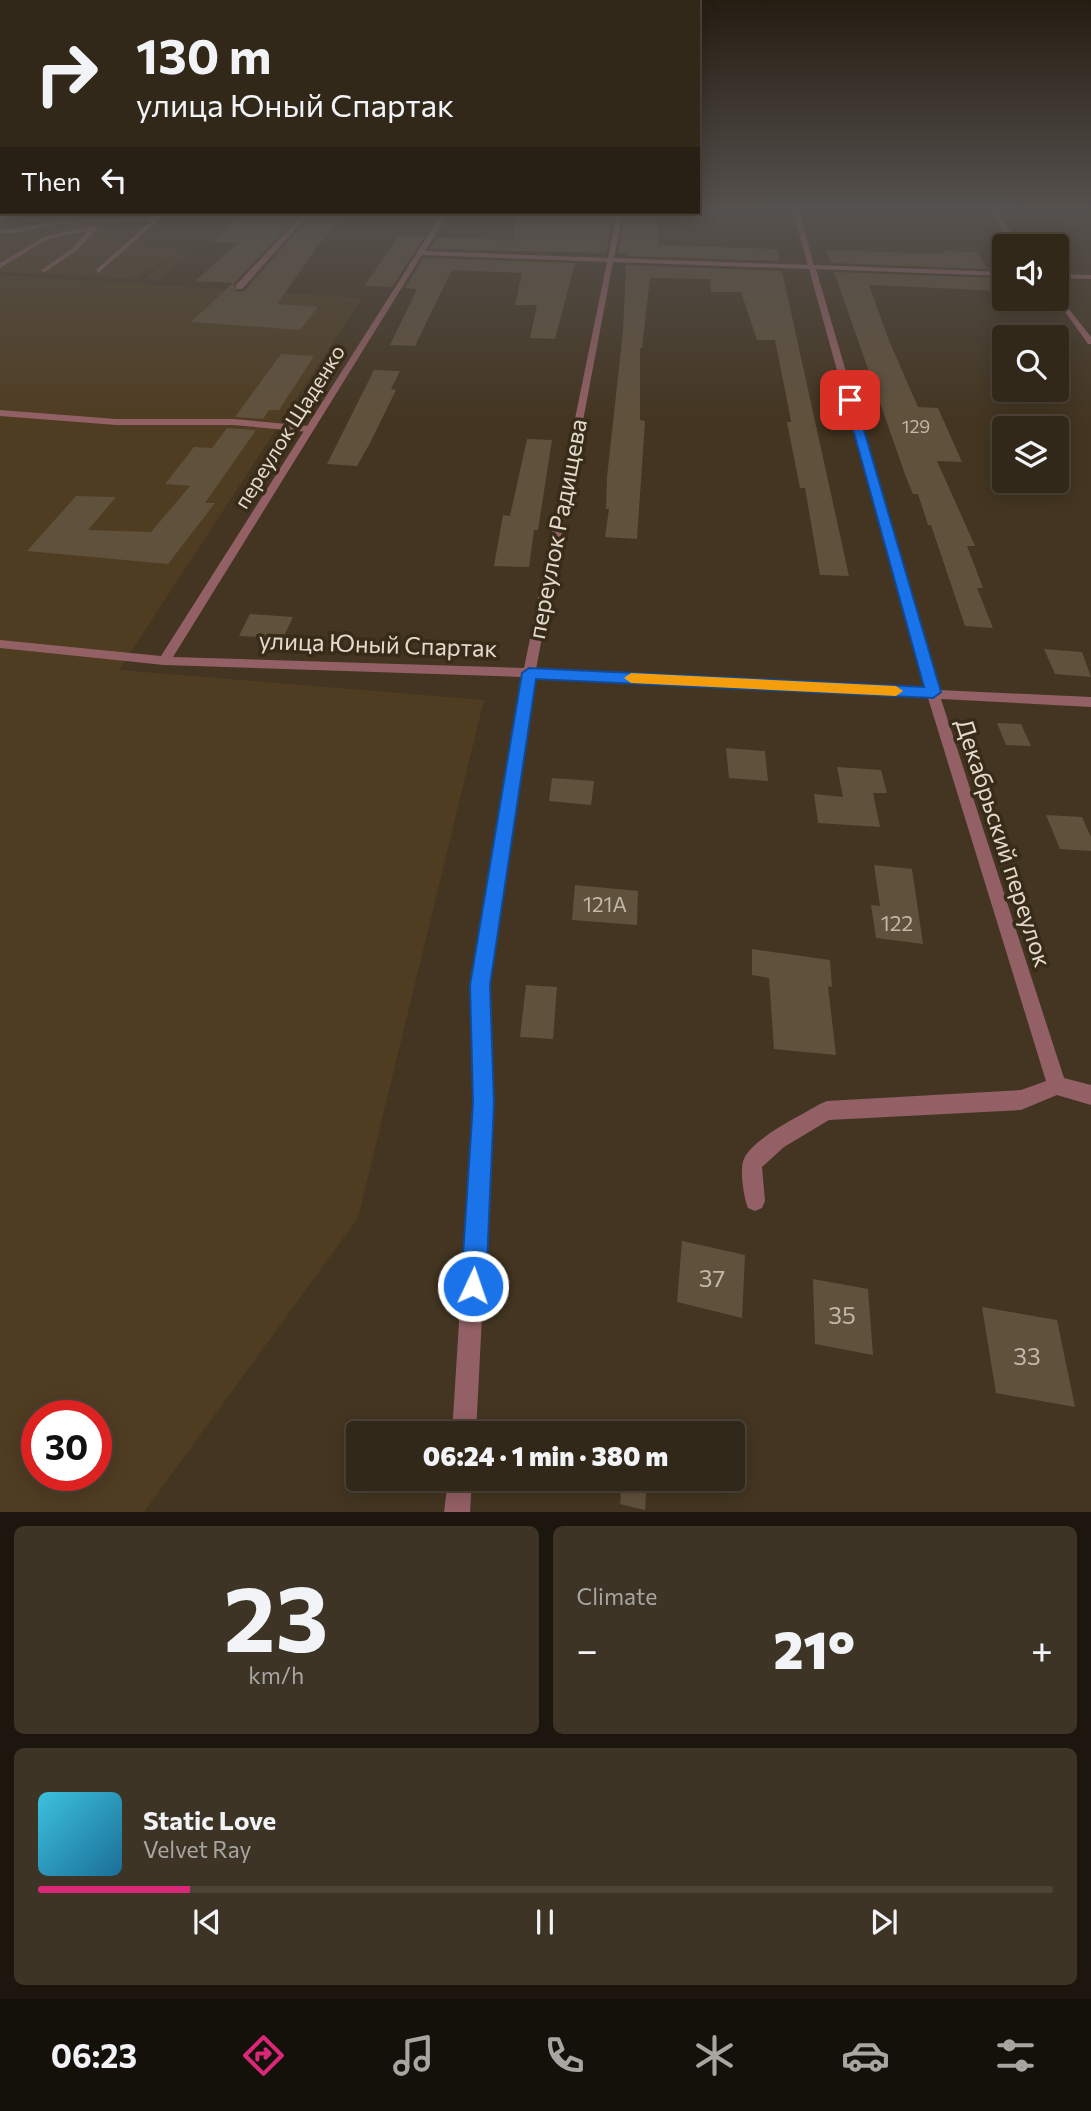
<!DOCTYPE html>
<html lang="en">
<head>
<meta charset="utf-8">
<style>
	:root { --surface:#322819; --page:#3d3426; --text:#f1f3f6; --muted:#a8a6a2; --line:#4d4438; --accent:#db2777 }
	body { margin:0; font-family:Commissioner,sans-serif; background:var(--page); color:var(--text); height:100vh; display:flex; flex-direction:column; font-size:26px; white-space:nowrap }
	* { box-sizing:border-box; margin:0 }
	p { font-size:23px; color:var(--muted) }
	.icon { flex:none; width:38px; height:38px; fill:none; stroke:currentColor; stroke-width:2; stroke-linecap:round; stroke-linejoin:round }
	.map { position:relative; height:1512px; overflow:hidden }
	.sheet { display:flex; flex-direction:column; gap:14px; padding:14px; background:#1c160e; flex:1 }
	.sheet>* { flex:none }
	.banner { position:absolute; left:0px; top:0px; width:700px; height:214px; box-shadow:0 4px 18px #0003,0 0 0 2px var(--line); background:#322819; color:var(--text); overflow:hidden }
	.tools { position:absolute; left:992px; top:234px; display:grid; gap:14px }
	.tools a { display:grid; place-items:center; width:77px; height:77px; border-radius:7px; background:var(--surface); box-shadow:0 4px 18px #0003,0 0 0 2px var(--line); font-size:35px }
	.speed { position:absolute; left:21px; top:1400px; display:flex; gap:14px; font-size:35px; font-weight:700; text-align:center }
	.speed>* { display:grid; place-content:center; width:91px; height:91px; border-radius:50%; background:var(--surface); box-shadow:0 4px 18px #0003,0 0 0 2px var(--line); line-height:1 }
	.speed .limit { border:10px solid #d22; background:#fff; color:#111 }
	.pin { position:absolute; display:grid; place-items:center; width:60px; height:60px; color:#fff; margin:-30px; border-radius:14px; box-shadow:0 4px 10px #0006 }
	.me { position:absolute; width:77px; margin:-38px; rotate:3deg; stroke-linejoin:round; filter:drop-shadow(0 0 5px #0008) }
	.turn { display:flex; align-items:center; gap:24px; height:147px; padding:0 21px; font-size:32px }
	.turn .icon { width:91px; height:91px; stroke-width:2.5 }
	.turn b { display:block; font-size:49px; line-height:60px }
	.then { display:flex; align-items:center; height:66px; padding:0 21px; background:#0003; gap:14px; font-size:26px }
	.big { font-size:52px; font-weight:800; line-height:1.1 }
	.sheet .widget { flex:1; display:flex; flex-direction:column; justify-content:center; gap:10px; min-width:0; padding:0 24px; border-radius:10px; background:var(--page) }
	.sheet .dial { align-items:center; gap:0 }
	.dial b { font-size:91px; line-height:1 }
	.song { display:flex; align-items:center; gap:21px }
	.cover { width:84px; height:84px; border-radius:10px; background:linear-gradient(135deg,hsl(190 70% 55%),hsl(200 70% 35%)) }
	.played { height:7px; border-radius:4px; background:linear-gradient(90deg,var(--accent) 15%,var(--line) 15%) }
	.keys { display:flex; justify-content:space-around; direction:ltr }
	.heat { display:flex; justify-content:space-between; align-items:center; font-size:38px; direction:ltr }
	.sheet .tiles { flex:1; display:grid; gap:14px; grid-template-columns:1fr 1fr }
	.widget:last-child { grid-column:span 2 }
	.trip { position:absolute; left:346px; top:1421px; width:399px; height:70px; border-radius:7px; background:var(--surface); box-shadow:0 4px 18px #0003,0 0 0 2px var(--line); font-weight:800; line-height:70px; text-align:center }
	.dock { display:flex; height:112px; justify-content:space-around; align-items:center; background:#14100a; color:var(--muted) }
	.dock .icon { width:49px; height:49px }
	.dock .selected { color:var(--accent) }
	.dock b { font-size:32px; color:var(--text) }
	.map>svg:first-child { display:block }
	.built { fill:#4f3d22; fill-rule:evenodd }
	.building { fill:#60513c }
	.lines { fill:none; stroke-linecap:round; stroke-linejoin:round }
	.lane { fill:#936065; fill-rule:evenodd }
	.street { fill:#936065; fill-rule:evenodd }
	.route { fill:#1a73e8; stroke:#114b97; stroke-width:2 }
	.slow { fill:#f59e0b }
	.labels { text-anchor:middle; stroke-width:7; stroke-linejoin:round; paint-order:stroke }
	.far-number-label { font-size:18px; fill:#c2b8aa }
	.far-street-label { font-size:21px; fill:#e3dace; stroke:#382b17 }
	.number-label { font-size:21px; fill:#c2b8aa }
	.street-label { font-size:24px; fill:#e3dace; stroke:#382b17 }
	.near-number-label { font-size:24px; fill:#c2b8aa }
</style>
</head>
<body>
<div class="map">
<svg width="1091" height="1513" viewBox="0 0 1091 1513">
	<rect width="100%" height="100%" fill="#433521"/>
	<path class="built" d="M0,209L2,212H139L105,243L181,249L178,252L191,253L157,281L143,280L175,254L137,279L0,272Z
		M0,275L362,298L119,670L484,700L358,1218L144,1512H0ZM37,1416H96V1475H37Z"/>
	<path class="building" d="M243,212H302L234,283L236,292L244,291L314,212H349L326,235L277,304L318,307L300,330L191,322L233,283L195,281L238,243L213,242Z
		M514,212H614L606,253L430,249L437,237L514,241Z
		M625,212H656L659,245L777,249L780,261L627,256V254L618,253Z
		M399,236L424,237L392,287L364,286Z
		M826,250L944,254L942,251L976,252L988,269L831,263Z
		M423,258L575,263L555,339L530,338L537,305H515L522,273L452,270L415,346L390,345L417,289L405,288Z
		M626,265L782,271L849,576L820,575L805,488H800L787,422H791L788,405L775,340H757L741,292H711L710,279L650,278L642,348H640V420L645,421L637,539L605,537L609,509H606L607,477L623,331Z
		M834,272L995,278L1004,291L869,285L888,338L918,407L938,408L962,462L937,461L975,546H967L983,588H977L993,628L965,626L931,525H928L918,494H913L906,477Z
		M281,354L314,356L279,410H269L263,419L235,417Z
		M374,370L400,371L391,389L396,390L370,443L357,466L327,464Z
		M227,428L256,430L205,503H215L168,564L27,551L76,496L116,497L88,530L151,532L190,486L165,484L194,447L212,448Z
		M527,439L552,440L538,530H534L529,567L494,566L503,515L510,516Z
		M250,614L293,617L283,638L239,636Z
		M1044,649L1082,652L1091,677L1055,674Z
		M997,723L1021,724L1031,746L1006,745Z
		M726,748L765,751L768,781L729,778Z
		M837,767L881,770L887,793H873L880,827L818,823L814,794L843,797Z
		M552,778L594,781L591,805L549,801Z
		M1046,815L1082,817L1091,837V851L1060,849Z
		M874,865L912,869L923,944L876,938L871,905L880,906Z
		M575,885L638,891L637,925L572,920Z
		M752,949L830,960L832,987L828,986L836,1055L774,1049L769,978L752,975Z
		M526,985L557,987L553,1039L520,1037Z
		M682,1241L745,1255L742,1318L677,1302Z
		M813,1279L868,1289L873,1355L815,1344Z
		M982,1307L1057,1320L1075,1407L996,1393Z
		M622,1479H647L645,1510L620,1504Z"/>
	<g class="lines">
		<path class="lane" d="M162,212H168L98,273L96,270L151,221L56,224L17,233H0V229H17L56,220L155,217Z
			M0,215L41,218L44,220L41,222L0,219Z
			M94,225L99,227L77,250L45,272L40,271L73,248L87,231L48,239L0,268V263L44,237Z
			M0,410L116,419H233L309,426L314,429L309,432L233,425H116L0,416Z"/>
		<path class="street" d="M792,209H798L814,265L1004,272V276L816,269L939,690L1091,697V707L941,699L1064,1078L1091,1085V1105L1057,1095L1021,1110L829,1120L784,1147L762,1167L765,1201L762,1208L755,1211L748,1208C744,1199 739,1168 744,1159C753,1138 800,1116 820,1104L827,1101L1021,1090L1046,1081L928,698L535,678L489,985L493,1103L476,1433H452L473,1103L471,985L522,677L164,665L0,648V640L161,656L443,212H449L425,251L608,258L617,212H623L614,258L808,265ZM422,255L607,262L524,668L173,657ZM613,262L809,269L925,689L536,669Z
			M987,209H993L1022,247H1015Z
			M305,212H311L242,289H236V285Z
			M1057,274L1091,275V279L1057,278Z
			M1057,294L1091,337V344H1088L1056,299Z
			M448,1479H472L470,1513H444Z"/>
	</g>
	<linearGradient id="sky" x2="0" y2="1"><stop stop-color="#251d12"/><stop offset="0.5" stop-color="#55514e"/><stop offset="1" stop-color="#55514e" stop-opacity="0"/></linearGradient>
	<rect width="1091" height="420" fill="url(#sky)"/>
	<path class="route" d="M850,397L855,400L941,692L933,698L536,679L490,985L494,1103L486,1286L482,1295L473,1299L464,1295L461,1286L473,1103L470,985L522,673L529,668L924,687L845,400Z"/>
	<path class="slow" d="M631,673L896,686L903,691L896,696L631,683L624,678Z"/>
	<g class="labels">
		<g class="far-number-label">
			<text x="916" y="433">129</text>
		</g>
		<g class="far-street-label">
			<text transform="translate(290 427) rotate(-58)" y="7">переулок Щаденко</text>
		</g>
		<g class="number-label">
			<text x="605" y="912">121А</text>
			<text x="897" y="931">122</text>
		</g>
		<g class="street-label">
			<text transform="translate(558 529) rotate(-79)" y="8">переулок Радищева</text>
			<text transform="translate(378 645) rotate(2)" y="8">улица Юный Спартак</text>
			<text transform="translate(1003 843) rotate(72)" y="8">Декабрьский переулок</text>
		</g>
		<g class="near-number-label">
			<text x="712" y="1287">37</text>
			<text x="842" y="1324">35</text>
			<text x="1027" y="1365">33</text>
		</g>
	</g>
</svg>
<div class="tools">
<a><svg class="icon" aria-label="sound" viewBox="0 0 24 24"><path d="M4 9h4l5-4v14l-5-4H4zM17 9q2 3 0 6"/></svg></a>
<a><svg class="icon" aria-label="search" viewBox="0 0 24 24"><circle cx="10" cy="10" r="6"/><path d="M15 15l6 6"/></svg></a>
<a><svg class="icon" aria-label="layers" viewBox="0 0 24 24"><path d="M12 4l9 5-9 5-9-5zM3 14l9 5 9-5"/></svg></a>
</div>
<div class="speed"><div class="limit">30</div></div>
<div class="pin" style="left:850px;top:400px;background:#d93025"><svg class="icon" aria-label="arrive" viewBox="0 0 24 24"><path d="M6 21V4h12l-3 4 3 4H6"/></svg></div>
<svg class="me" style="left:473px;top:1286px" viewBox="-20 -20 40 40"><circle r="17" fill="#1a73e8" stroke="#fff" stroke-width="3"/><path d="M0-11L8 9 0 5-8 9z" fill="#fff"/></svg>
<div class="trip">06:24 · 1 min · 380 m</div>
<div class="banner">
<div class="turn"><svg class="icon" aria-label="right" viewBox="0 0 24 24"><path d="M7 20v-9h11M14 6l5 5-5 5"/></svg><div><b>130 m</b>улица Юный Спартак</div></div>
<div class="then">Then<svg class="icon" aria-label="left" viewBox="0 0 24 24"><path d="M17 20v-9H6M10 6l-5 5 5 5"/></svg></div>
</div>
</div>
<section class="sheet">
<div class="tiles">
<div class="widget dial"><b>23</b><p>km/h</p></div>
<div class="widget"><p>Climate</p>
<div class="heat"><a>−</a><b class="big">21°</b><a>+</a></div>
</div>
<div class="widget">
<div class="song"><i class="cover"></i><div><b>Static Love</b><p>Velvet Ray</p></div></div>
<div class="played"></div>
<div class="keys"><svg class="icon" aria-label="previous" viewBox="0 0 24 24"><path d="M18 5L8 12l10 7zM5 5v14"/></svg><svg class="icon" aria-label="pause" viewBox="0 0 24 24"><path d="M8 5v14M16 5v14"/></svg><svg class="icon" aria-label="next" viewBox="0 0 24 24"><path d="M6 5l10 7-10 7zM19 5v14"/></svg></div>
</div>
</div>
</section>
<nav class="dock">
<b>06:23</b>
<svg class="icon selected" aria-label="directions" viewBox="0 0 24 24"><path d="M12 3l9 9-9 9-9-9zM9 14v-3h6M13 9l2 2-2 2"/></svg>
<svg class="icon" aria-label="music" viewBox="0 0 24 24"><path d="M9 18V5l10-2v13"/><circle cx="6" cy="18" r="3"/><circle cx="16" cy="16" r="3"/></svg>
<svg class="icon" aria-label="phone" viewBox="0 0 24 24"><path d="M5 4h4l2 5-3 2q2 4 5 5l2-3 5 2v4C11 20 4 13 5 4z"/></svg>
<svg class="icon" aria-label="climate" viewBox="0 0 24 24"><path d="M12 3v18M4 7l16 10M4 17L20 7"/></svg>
<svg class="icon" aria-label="car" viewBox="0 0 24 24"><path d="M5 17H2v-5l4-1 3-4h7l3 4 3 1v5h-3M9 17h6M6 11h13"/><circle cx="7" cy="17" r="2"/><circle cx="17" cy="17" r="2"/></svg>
<svg class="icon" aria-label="filters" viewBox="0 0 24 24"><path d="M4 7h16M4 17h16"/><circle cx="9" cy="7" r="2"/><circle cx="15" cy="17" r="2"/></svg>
</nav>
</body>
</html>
